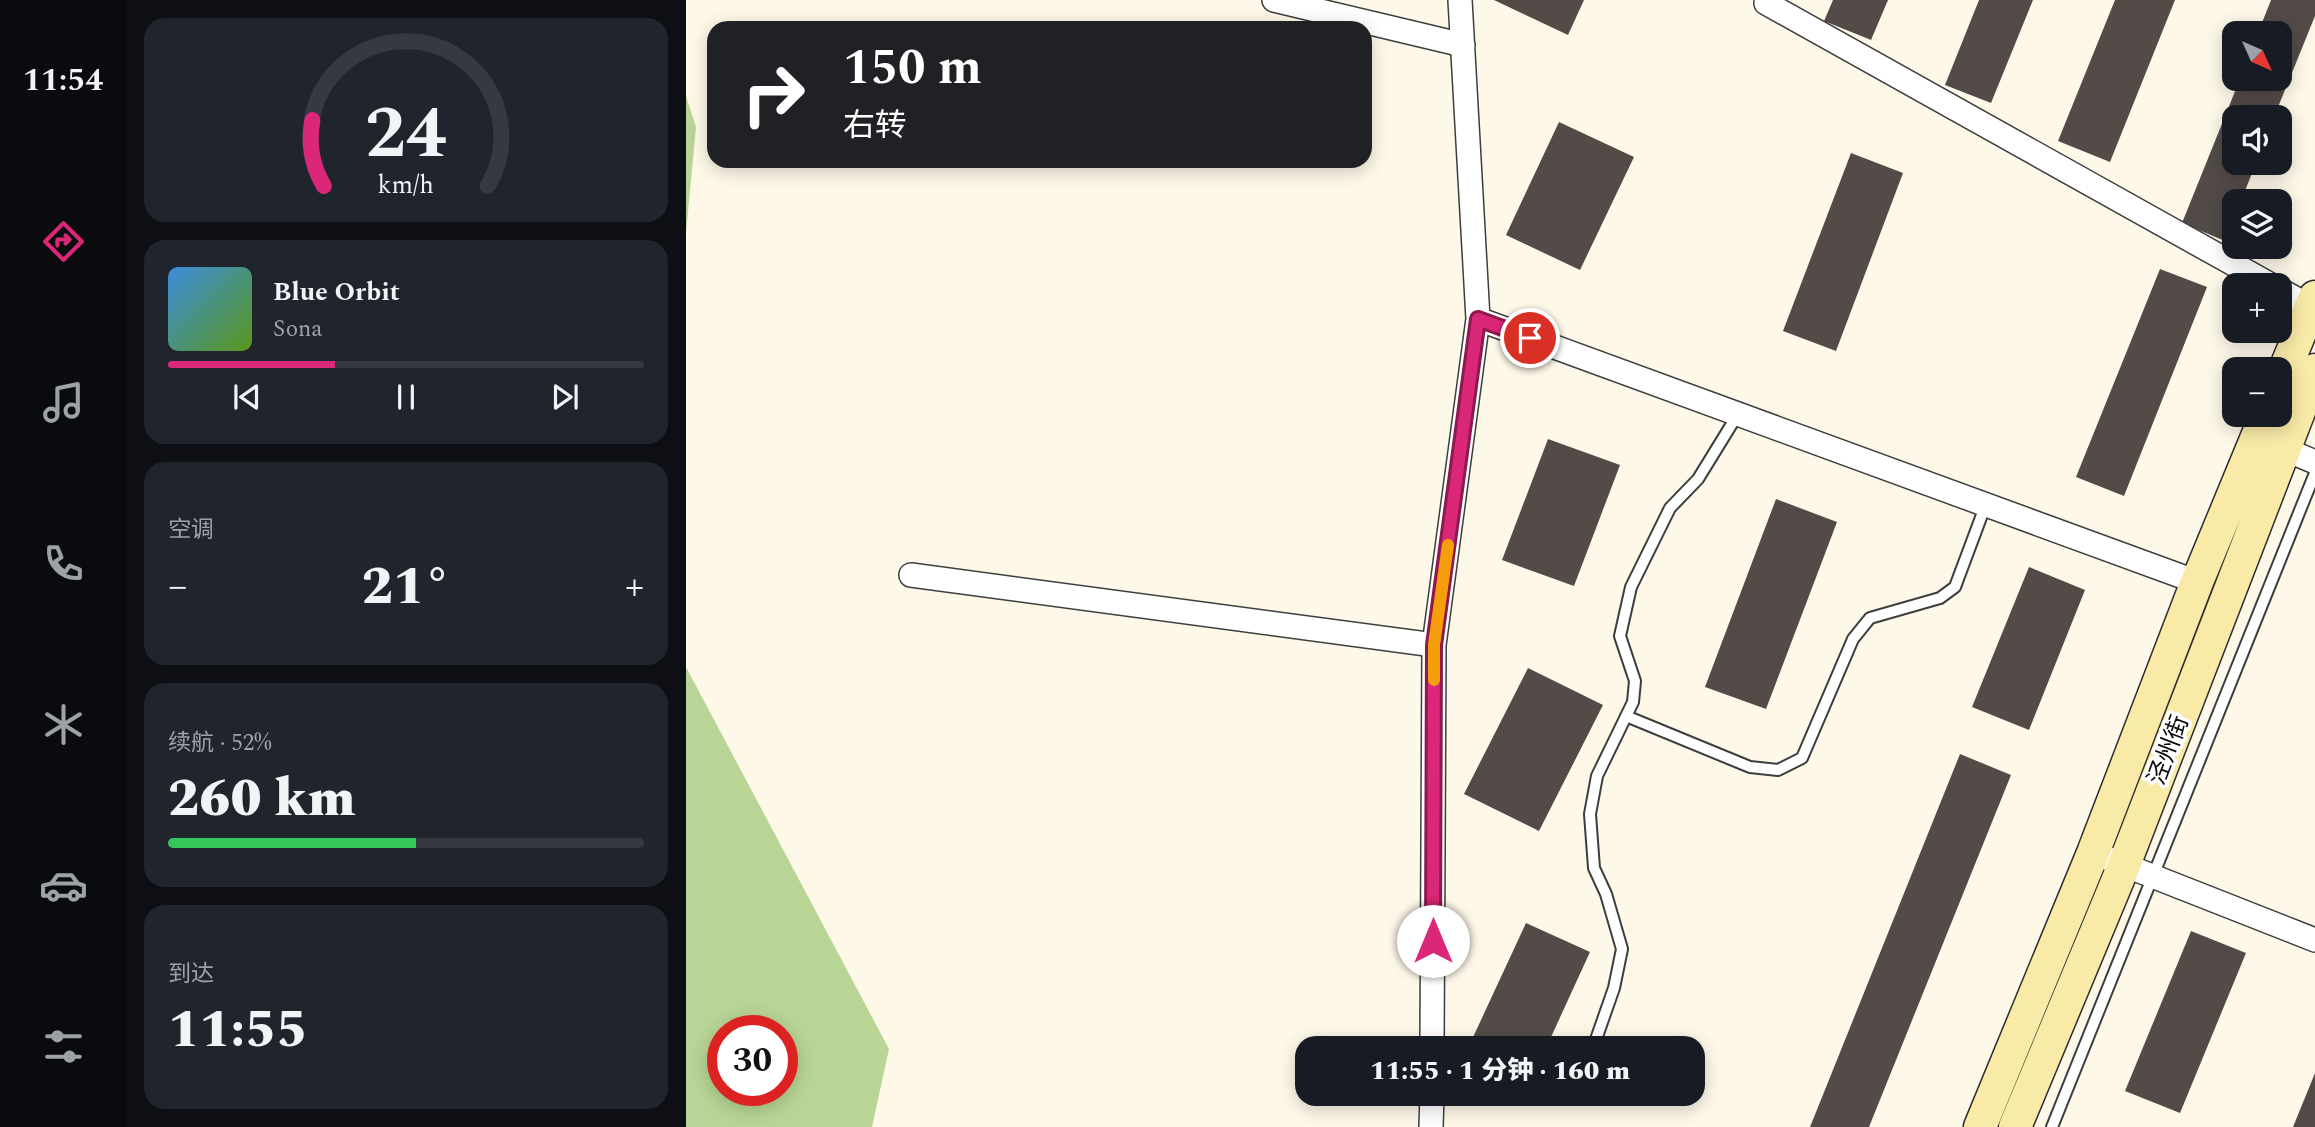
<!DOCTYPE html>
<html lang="zh">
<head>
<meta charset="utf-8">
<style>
	:root { --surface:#171b24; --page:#20242c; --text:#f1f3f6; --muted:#9ea1a6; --line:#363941; --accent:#db2777 }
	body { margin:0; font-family:Spectral,"Noto Sans SC",serif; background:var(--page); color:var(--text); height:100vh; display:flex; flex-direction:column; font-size:26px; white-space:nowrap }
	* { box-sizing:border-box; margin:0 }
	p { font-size:23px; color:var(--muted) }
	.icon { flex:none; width:38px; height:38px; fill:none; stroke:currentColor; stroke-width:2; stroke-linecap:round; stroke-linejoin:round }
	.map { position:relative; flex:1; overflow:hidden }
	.details { display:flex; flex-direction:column; gap:18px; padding:18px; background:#0d0f14; width:560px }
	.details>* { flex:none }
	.banner { position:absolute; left:21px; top:21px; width:665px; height:147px; border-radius:21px; box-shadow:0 4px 18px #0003; background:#202124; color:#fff; overflow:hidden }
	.needle { width:46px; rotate:135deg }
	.controls { position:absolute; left:1536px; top:21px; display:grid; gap:14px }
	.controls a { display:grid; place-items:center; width:70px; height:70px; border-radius:14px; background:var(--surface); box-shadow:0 4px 18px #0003; font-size:35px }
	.speed { position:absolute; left:21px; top:1015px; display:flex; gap:14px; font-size:35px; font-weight:700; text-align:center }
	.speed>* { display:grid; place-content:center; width:91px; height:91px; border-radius:50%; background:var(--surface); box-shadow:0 4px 18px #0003; line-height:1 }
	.speed .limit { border:10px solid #d22; background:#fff; color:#111 }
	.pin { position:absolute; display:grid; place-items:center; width:60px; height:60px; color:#fff; margin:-30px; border:4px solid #fff; border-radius:50%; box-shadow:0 2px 7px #0007 }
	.me { position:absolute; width:77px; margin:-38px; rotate:0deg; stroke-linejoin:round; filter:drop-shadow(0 0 5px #0008) }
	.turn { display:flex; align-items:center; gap:24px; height:147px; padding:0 21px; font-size:32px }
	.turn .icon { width:91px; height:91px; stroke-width:2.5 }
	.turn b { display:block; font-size:49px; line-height:60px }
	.big { font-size:52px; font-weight:800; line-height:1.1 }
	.details .tile { flex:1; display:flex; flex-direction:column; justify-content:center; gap:10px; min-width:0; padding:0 24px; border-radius:21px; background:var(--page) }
	.details .dial { align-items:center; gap:0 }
	.dial svg { height:182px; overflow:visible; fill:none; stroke:var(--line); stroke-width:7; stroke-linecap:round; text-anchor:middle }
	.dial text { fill:var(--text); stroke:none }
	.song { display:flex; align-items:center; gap:21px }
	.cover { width:84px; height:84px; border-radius:10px; background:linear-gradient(135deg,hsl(210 70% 55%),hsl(90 70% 35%)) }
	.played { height:7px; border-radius:4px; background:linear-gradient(90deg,var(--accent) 35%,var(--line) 35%) }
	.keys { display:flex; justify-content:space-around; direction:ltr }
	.heat { display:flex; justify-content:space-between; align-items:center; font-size:38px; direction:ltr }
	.charge { height:10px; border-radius:5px; background:linear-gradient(90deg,#34c759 52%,var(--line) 0) }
	.trip { position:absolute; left:609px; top:1036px; width:410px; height:70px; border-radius:21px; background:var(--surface); box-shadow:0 4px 18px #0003; font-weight:800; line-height:70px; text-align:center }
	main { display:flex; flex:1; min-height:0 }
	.tabs { display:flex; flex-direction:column; width:126px; justify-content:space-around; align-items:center; background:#090b0e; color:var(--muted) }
	.tabs .icon { width:49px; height:49px }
	.tabs .on { color:var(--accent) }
	.tabs b { font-size:32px; color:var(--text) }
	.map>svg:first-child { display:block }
	.forest { fill:#b8d596; fill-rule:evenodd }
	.building { fill:#534b48 }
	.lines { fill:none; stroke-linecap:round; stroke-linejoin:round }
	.lane-casing { stroke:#3e3e3e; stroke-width:14 }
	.street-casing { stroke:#3e3e3e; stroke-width:26 }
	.secondary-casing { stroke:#2d2d2d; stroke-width:35 }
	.lane { stroke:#fff; stroke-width:10 }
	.street { stroke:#fff; stroke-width:23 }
	.secondary { stroke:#faeaa8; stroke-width:32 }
	.route-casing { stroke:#8e194d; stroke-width:18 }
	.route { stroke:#db2777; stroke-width:12 }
	.slow { stroke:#f59e0b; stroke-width:12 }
	.labels { text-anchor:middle; stroke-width:7; stroke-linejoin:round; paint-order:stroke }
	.street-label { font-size:24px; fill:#0b0b0b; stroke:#fff }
</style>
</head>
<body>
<main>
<nav class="tabs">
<b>11:54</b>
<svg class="icon on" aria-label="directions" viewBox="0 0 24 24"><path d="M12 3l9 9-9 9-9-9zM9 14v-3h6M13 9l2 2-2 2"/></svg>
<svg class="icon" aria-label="music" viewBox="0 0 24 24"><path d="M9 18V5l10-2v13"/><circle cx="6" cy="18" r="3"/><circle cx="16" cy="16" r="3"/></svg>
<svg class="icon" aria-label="phone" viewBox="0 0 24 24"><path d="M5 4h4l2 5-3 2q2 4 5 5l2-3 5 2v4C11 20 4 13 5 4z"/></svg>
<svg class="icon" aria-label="climate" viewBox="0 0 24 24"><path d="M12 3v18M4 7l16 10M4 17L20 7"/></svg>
<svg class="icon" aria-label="car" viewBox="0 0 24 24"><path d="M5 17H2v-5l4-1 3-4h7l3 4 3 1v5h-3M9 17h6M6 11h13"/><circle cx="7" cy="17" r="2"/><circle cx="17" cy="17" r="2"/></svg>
<svg class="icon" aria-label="filters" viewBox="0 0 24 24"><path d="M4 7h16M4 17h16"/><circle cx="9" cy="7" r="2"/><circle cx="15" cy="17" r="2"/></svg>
</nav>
<section class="details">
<div class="tile dial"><svg viewBox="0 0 100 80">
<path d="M14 69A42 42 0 1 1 86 69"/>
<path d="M14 69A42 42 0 0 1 9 40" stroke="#db2777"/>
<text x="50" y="56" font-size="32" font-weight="700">24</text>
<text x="50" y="72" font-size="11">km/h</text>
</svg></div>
<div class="tile">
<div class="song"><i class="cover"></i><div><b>Blue Orbit</b><p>Sona</p></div></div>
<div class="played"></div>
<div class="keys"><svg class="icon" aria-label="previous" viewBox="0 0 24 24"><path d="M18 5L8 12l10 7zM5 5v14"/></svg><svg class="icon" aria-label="pause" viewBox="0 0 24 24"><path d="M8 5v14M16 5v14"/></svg><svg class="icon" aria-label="next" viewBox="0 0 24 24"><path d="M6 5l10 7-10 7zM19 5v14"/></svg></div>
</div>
<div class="tile"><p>空调</p>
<div class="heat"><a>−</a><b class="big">21°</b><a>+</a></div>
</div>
<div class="tile"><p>续航 · 52%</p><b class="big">260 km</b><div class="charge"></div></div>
<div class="tile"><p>到达</p><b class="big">11:55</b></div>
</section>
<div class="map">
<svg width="1629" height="1127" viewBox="0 0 1629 1127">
	<rect width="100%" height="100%" fill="#fef8e9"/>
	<path class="forest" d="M0,96L10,127L0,233Z
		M0,667L203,1049L186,1127H0ZM37,1031H96V1090H37Z"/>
	<path class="building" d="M808,0H898L882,35Z
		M1147,0H1202L1185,40L1138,21Z
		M1293,0H1347L1305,103L1259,85Z
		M1429,0H1489L1424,162L1372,141Z
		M1585,0H1629V16L1588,117H1549V163H1570L1555,201H1549V216L1539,241L1496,223L1554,79H1594V33H1572Z
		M873,122L948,157L894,270L820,235Z
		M1165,153L1217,173L1150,351L1097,331Z
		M1474,269L1521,287L1438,496L1390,477Z
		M862,439L934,465L888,586L816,560Z
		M1090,499L1151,522L1080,709L1019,687Z
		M1343,567L1399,590L1343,730L1286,707Z
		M842,668L917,705L853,831L778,794Z
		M1274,754L1325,775L1183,1127H1124Z
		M840,923L904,952L860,1048H782Z
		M1505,931L1560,953L1494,1113L1439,1091Z
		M1629,1073V1127H1607Z"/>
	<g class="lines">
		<g class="lane-casing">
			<path id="lane" d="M940,716L1064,767L1092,770L1116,758L1167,639L1184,618L1254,598L1269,587L1300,504
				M907,1048L928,988L936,949L920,894L908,868L904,814L911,776L947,702L949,681L934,636L945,587L984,508L1012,479L1052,414
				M1366,1127L1629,473"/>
		</g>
		<g class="street-casing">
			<path id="street" d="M588,0L777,45
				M1080,3L1585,285
				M1594,290L1625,307
				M792,319L1511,582
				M1598,449L1629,462
				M225,575L748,645
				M1423,859L1629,940
				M746,1048L748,645L792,319L774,0
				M745,1127L746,1094"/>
		</g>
		<g class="secondary-casing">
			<path id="secondary" d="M1594,381L1629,297
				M1294,1127L1407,853L1511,582L1580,415
				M1329,1127L1438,865L1629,370"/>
		</g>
		<use href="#lane" class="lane"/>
		<use href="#street" class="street"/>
		<use href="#secondary" class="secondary"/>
	</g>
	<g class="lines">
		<g class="route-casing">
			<path id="route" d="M747,941L748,645L792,319L844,338"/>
		</g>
		<use href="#route" class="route"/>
		<path class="slow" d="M748,680V645L762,545"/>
	</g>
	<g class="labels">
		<g class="street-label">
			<text transform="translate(1482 750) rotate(-69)" y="8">泾州街</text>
		</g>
	</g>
</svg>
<div class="controls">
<a><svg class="needle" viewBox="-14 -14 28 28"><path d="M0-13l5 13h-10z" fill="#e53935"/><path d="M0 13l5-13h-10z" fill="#9ea1a6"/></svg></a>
<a><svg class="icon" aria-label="sound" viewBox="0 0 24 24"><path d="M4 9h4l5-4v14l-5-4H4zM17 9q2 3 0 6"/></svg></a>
<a><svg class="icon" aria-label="layers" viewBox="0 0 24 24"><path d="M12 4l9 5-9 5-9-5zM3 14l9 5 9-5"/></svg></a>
<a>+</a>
<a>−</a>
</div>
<div class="speed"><div class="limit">30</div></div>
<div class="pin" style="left:844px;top:338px;background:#d93025"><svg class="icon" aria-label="arrive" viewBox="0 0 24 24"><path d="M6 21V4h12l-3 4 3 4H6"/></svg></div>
<svg class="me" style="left:747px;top:941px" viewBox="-20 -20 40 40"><circle r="19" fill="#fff"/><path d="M0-13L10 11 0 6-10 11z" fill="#db2777"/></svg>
<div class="trip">11:55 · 1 分钟 · 160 m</div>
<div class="banner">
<div class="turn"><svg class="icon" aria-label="right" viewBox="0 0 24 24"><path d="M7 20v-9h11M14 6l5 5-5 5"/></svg><div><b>150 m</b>右转</div></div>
</div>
</div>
</main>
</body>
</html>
